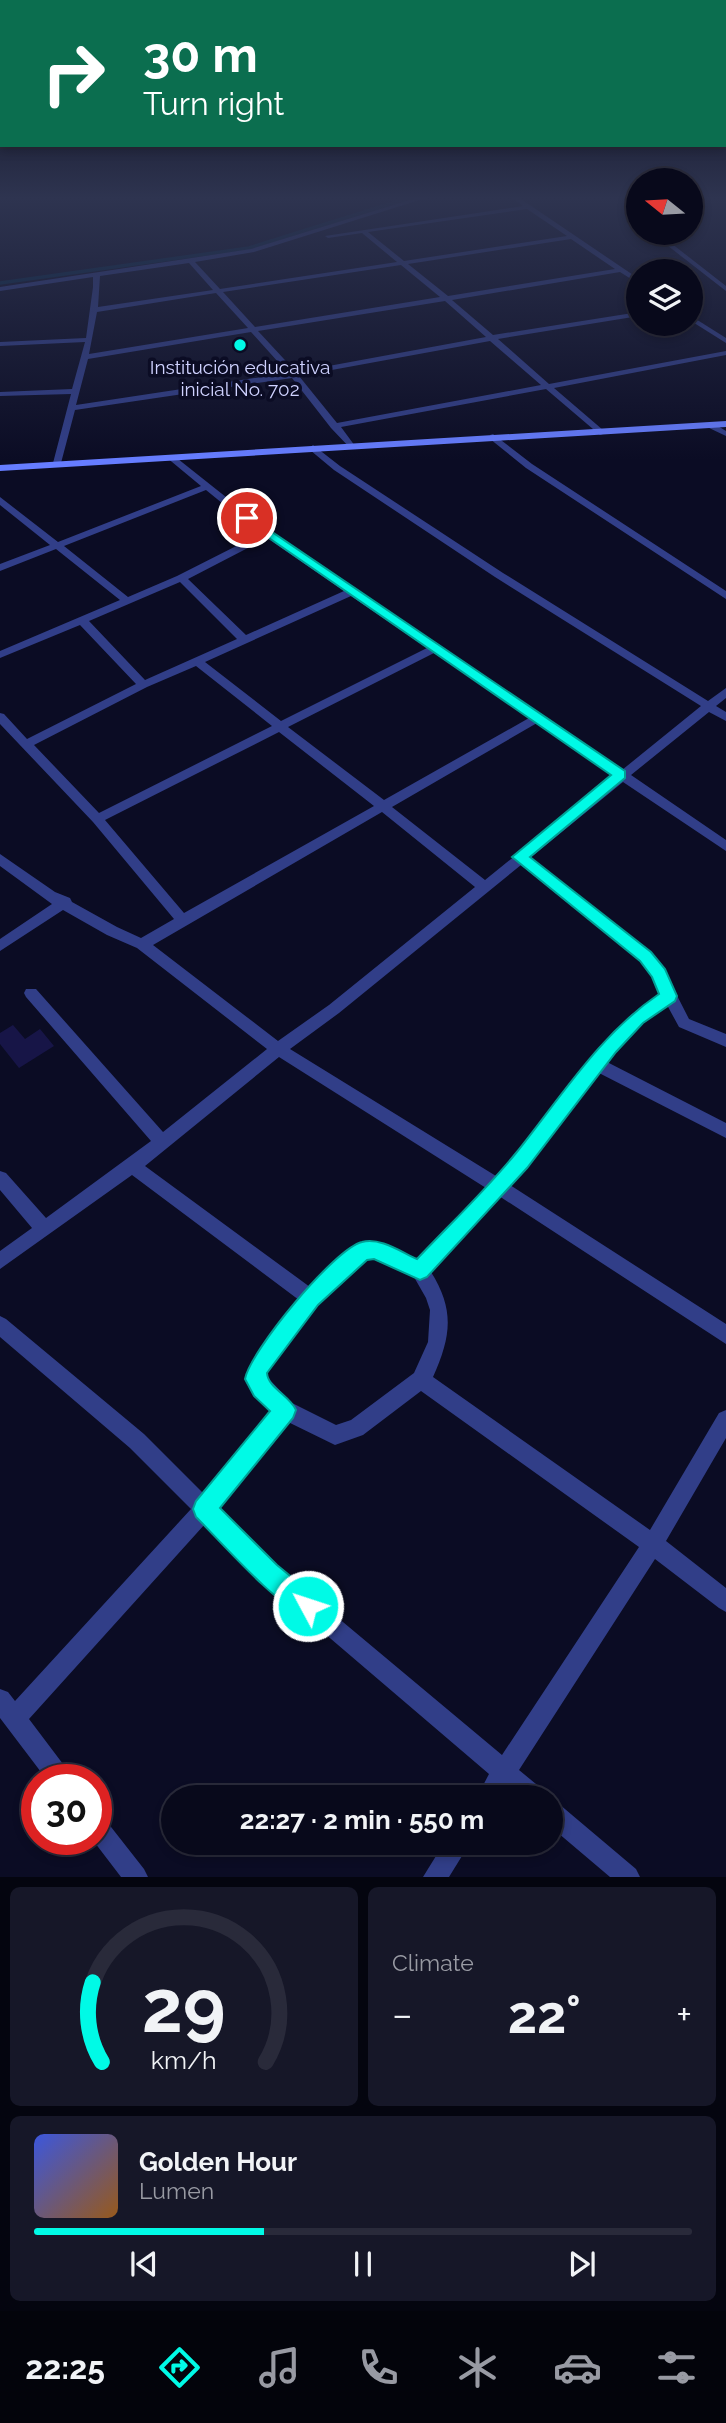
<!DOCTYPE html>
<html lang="en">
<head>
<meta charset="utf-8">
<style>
	:root { --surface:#08091b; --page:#161728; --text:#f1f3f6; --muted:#989aa3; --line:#292a3a; --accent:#00fae6 }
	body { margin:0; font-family:Raleway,sans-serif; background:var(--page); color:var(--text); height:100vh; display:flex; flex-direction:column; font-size:26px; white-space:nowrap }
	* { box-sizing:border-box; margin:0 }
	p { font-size:23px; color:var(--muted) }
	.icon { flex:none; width:38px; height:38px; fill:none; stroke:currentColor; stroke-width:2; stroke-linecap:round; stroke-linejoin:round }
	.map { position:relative; height:1877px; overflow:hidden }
	.sheet { display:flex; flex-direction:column; gap:10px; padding:10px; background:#04050f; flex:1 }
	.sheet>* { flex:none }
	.banner { position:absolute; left:0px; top:0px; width:726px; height:147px; box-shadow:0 4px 10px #0003,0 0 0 2px var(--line); background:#0b6e4f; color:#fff; overflow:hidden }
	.needle { width:46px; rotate:288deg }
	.fabs { position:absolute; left:626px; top:168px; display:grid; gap:14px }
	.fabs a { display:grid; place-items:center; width:77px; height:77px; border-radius:50%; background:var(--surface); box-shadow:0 4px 10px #0003,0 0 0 2px var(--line); font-size:35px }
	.speed { position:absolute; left:21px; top:1764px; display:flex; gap:14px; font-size:35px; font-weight:700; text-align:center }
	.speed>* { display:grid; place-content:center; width:91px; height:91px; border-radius:50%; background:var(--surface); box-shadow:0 4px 10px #0003,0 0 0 2px var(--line); line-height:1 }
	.speed .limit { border:10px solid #d22; background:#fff; color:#111 }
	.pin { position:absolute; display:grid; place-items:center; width:60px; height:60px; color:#fff; margin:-30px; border:4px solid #fff; border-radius:50%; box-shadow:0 2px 7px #0007 }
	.me { position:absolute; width:77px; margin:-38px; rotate:310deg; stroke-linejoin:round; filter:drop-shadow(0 0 5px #0008) }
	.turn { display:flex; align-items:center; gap:24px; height:147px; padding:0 28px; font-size:32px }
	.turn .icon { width:91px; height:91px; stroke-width:2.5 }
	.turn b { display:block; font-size:49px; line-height:60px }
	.big { font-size:52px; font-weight:700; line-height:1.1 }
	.sheet .widget { flex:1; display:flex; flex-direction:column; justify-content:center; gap:10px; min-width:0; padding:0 24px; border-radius:10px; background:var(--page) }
	.sheet .dial { align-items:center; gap:0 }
	.dial svg { height:182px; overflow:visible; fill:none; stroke:var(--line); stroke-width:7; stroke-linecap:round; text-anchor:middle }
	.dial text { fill:var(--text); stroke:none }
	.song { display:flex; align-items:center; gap:21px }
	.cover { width:84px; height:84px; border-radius:10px; background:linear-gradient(135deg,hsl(230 70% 55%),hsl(30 70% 35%)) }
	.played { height:7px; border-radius:4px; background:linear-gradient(90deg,var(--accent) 35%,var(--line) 35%) }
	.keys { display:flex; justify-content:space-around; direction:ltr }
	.heat { display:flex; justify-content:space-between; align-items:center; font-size:38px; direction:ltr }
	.sheet .tiles { flex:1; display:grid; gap:10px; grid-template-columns:1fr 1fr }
	.widget:last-child { grid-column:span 2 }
	.trip { position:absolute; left:161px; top:1785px; width:402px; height:70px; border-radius:35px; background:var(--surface); box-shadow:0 4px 10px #0003,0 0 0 2px var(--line); font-weight:700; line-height:70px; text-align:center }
	.dock { display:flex; height:112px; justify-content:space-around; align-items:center; background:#03040b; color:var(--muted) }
	.dock .icon { width:49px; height:49px }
	.dock .selected { color:var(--accent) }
	.dock b { font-size:32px; color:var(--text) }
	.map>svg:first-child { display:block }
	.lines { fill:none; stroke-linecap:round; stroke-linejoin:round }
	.stream { stroke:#042745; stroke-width:3.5 }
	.building { fill:#171547 }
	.service { fill:#313e88; fill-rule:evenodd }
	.minor { fill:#313e88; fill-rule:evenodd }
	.secondary { fill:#667dff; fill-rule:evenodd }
	.route { fill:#00fae6; stroke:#00a296; stroke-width:2 }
	.poi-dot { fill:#00fae6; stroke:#0b0c24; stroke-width:2.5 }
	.labels { text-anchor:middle; stroke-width:7; stroke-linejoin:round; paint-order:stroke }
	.far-poi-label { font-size:19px; fill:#cfd2ff; stroke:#0b0c24 }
</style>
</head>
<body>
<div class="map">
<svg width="726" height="1877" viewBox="0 0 726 1877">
	<rect width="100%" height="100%" fill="#0b0c24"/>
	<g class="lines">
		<path class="stream" d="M0,283L249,248L412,197"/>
	</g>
	<path class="building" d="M13,1025L25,1039L40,1029L54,1046L19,1068L0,1044V1033Z"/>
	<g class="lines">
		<path class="service" d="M663,240H667L726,286V291L663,242Z
			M707,423H713L726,431V436L707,427Z"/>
		<path class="minor" d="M419,197H429L254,252L195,262L220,289L397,262L362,233L328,238L325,236L523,206L511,197H518L639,279V284L620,272L452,300L493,335L639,312V316L498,339L549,384L726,351V355L554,388L603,430V434L600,435L546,389L341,427L355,446L351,449L331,428L292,378L75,410L61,463L57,466L53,463L71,394L0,396V392L72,389L85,342L0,346V342L86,338L93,287V277L0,291V287L251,249ZM527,209L567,236L404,261L368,232ZM571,239L615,269L448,296L408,264ZM189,263L213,290L98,307L100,276ZM401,265L440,297L255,327L223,292ZM216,293L248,328L89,354L97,312ZM445,301L486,337L296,372L258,331ZM251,332L288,373L76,405L88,359ZM490,341L541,385L337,423L299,376Z
			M691,316L726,338V343L691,321Z
			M493,434L532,464L726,591V599L526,468L490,439V435Z
			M313,445L340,466L503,573L708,701L726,688V698L716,706L726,712V721L709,712L631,775L726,840V851L623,782L530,858L650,953L664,970L689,1019L726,1034V1047L679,1027L667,1005L642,1022L607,1062L726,1123V1138L599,1073L510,1185L726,1324V1344L499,1196L431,1272C455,1310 451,1337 433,1377L650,1530L719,1413L726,1410V1438L666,1541L726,1588V1612L719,1608L655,1559L519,1770L542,1789L545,1797H516L507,1789L501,1797H477L489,1774L262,1580L205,1524L29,1719L69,1772L72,1780H47L0,1718V1689L8,1692L15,1701L191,1509L130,1448L0,1337V1316L6,1319L144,1434L204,1494L272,1410C260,1397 245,1388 249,1368L299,1300L132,1175L0,1269V1251L32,1228L0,1190V1171L6,1173L46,1218L151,1141L26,997L24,993L26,989H36L163,1132L267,1049L137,948L107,935L63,910L0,951V939L52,904L0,866V854L55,892L70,898L72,902L117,927L141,938L174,919L93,822L0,724V713L4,714L27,739L136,684L80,625L0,658V651L120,600L56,549L0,571V564L50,545L0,505V497L58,542L201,486L166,457L173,455L270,532L622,770L701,706L495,577L334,470L310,450L309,448ZM206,490L260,534L177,576L128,597L64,546ZM267,538L344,591L246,635L188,579ZM180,582L237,639L145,680L89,621ZM351,596L427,648L281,721L205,662ZM434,653L529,718L384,800L288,727ZM196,666L272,726L99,813L34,745L147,687ZM537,723L614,776L485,880L392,807ZM279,732L374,806L184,913L105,820ZM382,812L475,887L329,1005L278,1041L153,945ZM521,865L640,961L654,978L662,993L632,1014L605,1043L514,1157L496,1176L290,1049L339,1013ZM279,1057L486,1188L418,1261C398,1252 377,1237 356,1245L310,1287L145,1166ZM374,1258L414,1277L426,1298L430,1310L428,1342L414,1373L351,1420L336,1425L292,1403L266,1376L267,1372L317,1304L366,1259ZM421,1391L639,1547L502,1755L276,1566L218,1508L288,1422L335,1445L363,1435Z
			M551,1800L559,1804L636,1869L640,1877H610L551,1827Z
			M96,1814L104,1818L144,1869L148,1877H121L92,1839H96Z
			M444,1843H470L449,1877H423Z"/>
		<path class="secondary" d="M726,421V427L0,471V465Z"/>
	</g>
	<linearGradient id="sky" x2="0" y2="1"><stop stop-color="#060714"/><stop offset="0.43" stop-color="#2e3450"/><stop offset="1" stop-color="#2e3450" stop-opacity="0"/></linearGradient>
	<rect width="726" height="460" fill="url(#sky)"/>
	<path class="route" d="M247,515L625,771V778L530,857L651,952L665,969L677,996L675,1001L643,1023L616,1052L527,1168L427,1277L420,1280L374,1259L367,1260L318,1305L267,1373C268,1388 290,1396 296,1410L293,1418L220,1508L277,1565L317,1598L320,1606L317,1615L308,1618C276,1605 223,1544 196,1517L193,1509L196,1501L270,1411L254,1396L245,1379C250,1351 335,1248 362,1242C380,1237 401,1252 417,1259C450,1224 486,1190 516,1153C561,1097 600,1034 659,994L652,977L640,961L512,857L611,775L243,520L241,518Z"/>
	<circle class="poi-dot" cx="240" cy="345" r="7"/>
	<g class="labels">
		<g class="far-poi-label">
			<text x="240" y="374">Institución educativa<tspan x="240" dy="22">inicial No. 702</tspan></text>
		</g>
	</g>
</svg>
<div class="fabs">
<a><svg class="needle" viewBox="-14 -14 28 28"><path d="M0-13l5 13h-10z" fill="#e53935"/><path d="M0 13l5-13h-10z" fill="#989aa3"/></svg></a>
<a><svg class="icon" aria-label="layers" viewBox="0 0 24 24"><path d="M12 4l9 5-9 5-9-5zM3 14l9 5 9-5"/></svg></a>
</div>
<div class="speed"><div class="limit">30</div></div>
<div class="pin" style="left:247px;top:518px;background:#d93025"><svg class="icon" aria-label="arrive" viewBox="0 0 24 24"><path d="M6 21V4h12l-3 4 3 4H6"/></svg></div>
<svg class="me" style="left:308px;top:1606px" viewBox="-20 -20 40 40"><circle r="17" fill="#00fae6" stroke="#fff" stroke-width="3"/><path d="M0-11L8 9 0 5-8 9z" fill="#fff"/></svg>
<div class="trip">22:27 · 2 min · 550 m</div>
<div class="banner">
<div class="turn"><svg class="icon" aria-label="right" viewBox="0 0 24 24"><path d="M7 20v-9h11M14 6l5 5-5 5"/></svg><div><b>30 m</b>Turn right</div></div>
</div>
</div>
<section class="sheet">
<div class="tiles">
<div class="widget dial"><svg viewBox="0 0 100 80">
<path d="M14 69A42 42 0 1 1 86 69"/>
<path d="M14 69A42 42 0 0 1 10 34" stroke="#00fae6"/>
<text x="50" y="56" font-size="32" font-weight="700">29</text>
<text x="50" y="72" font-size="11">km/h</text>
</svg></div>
<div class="widget"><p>Climate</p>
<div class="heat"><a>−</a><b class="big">22°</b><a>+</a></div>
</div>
<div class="widget">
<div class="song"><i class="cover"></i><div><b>Golden Hour</b><p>Lumen</p></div></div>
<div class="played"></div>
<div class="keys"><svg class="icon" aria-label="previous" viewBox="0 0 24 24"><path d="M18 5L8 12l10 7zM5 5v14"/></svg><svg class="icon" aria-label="pause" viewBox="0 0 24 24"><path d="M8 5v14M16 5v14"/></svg><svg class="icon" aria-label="next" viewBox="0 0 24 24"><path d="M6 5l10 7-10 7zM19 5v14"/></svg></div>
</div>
</div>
</section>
<nav class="dock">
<b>22:25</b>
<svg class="icon selected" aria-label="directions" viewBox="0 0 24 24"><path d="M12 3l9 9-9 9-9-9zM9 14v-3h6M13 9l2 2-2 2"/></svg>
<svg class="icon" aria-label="music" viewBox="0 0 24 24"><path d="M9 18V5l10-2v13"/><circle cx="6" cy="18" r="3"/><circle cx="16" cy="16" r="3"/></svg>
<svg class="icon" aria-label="phone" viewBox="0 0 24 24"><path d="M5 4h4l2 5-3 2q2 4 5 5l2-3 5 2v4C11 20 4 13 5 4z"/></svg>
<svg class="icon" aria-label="climate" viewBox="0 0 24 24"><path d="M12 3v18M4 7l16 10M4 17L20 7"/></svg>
<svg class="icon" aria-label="car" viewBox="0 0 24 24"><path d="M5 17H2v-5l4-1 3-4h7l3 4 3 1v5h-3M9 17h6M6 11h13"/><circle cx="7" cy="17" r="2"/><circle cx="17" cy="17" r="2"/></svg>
<svg class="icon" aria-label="filters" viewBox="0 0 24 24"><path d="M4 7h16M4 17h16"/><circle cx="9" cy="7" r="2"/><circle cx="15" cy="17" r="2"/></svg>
</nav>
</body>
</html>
